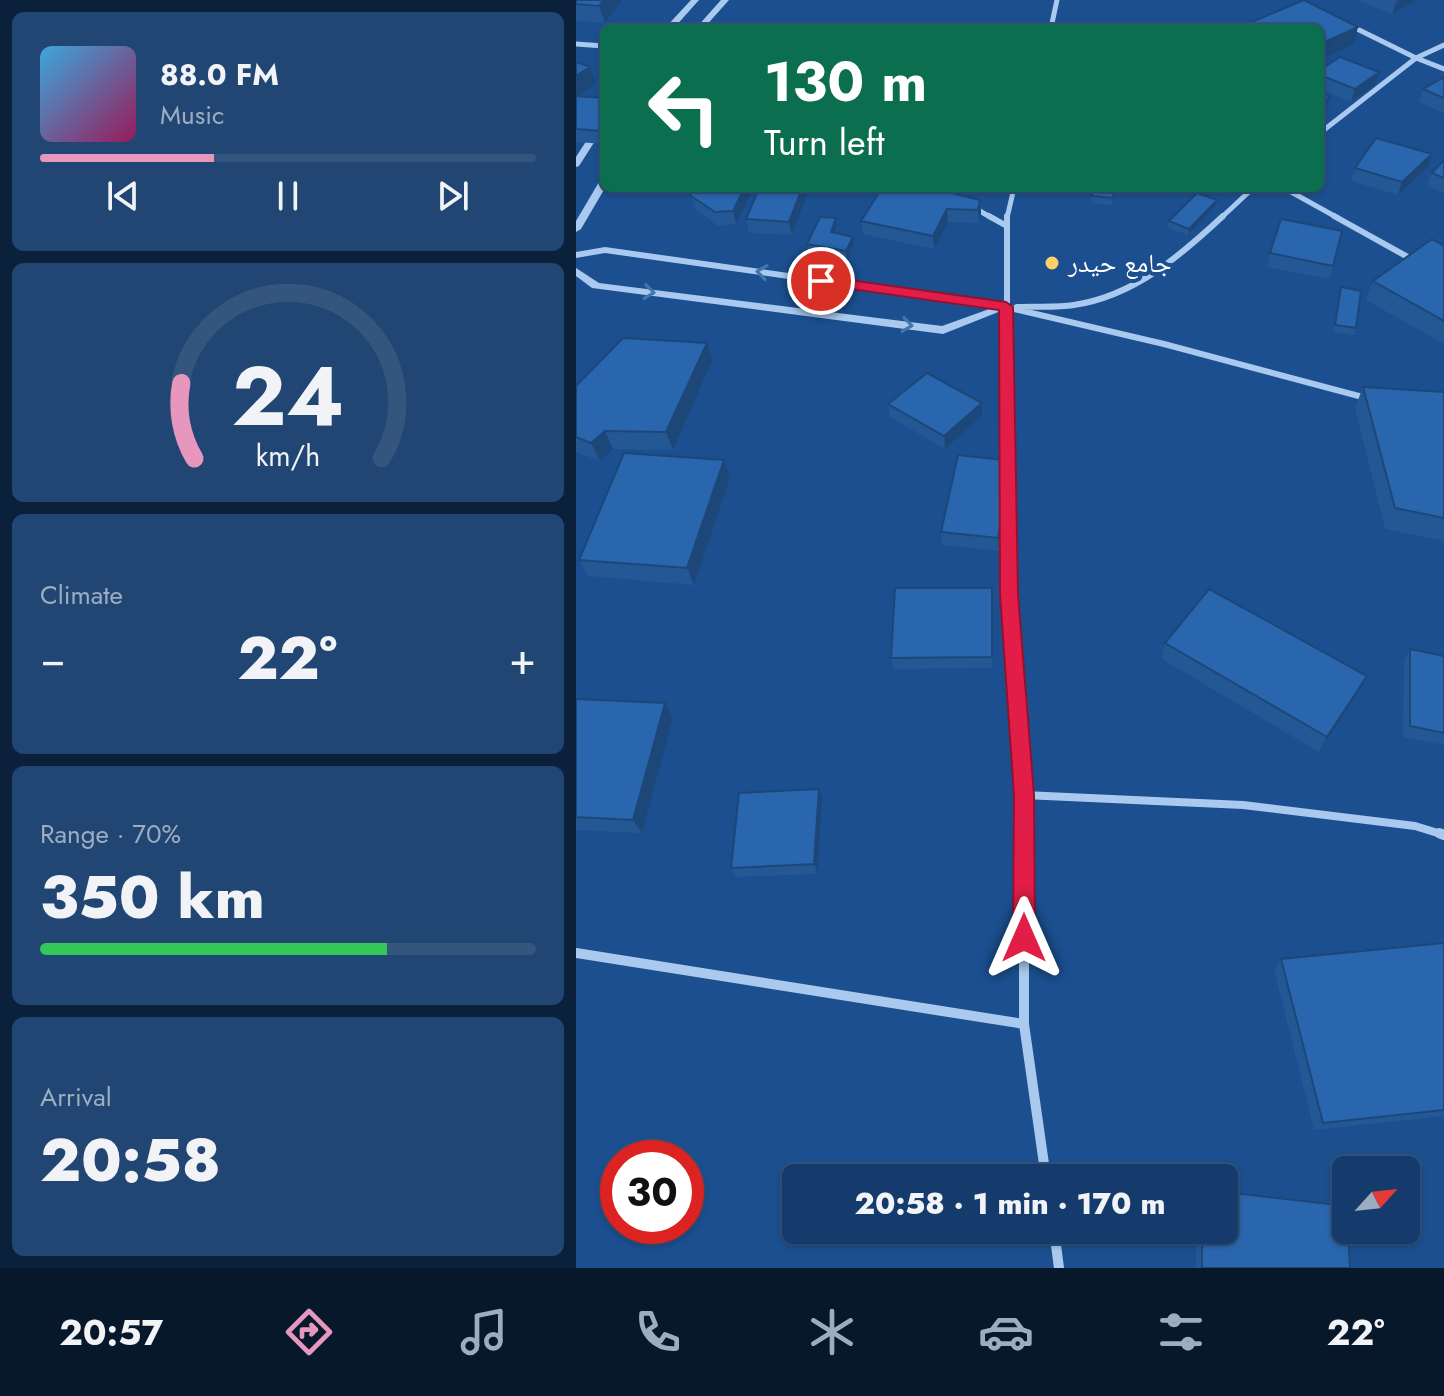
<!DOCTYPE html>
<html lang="en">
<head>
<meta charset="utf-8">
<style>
	:root { --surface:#143b6b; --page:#214673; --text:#f1f3f6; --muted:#9dadc1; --line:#33557e; --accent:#e797bd }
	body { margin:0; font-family:Jost,"Noto Naskh Arabic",sans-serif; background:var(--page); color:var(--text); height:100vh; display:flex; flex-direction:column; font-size:30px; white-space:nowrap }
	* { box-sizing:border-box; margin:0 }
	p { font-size:26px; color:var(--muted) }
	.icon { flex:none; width:44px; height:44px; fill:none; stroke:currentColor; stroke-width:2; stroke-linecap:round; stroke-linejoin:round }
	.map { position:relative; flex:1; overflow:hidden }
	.drawer { display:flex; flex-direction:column; gap:12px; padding:12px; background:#0b203b; width:576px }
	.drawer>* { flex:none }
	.top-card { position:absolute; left:24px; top:24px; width:724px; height:168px; border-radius:12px; box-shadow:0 2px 6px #0004,0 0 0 2px var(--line); background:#0b6e4f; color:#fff; overflow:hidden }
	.needle { width:52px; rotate:63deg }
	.buttons { position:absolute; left:756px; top:1156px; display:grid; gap:16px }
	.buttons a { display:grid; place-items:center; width:88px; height:88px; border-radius:12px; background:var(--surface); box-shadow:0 2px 6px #0004,0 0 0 2px var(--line); font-size:40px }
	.speed { position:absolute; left:24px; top:1140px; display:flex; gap:16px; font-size:40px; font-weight:700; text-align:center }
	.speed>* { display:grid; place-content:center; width:104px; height:104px; border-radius:50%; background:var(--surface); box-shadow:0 2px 6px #0004,0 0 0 2px var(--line); line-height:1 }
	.speed .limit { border:12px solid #d22; background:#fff; color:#111 }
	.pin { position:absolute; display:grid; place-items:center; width:68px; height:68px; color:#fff; margin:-34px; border:4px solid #fff; border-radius:50%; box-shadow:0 2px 8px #0007 }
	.me { position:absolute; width:88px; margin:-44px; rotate:0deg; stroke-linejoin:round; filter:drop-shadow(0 0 6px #0008) }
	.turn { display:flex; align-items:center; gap:28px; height:168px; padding:0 32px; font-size:36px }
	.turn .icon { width:104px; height:104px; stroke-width:2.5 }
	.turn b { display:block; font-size:56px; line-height:68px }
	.big { font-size:60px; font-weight:800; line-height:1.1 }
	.drawer .tile { flex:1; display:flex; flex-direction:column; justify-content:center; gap:12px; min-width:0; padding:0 28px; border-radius:12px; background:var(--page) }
	.drawer .dial { align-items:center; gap:0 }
	.dial svg { height:208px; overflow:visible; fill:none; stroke:var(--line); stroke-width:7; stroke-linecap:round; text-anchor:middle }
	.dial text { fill:var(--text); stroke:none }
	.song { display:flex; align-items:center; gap:24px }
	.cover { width:96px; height:96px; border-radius:12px; background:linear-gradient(135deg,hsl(200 70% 55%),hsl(330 70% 35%)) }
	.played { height:8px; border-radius:4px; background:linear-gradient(90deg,var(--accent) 35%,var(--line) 35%) }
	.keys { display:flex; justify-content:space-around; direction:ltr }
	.heat { display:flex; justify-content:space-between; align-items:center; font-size:44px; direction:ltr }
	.charge { height:12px; border-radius:6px; background:linear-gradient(90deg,#34c759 70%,var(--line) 0) }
	.trip { position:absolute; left:206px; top:1164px; width:456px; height:80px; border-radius:12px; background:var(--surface); box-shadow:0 2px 6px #0004,0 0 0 2px var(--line); font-weight:800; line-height:80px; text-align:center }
	.menu { display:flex; height:128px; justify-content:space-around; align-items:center; background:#08182b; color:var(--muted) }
	.menu .icon { width:56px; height:56px }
	.menu .current { color:var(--accent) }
	.menu b { font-size:36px; color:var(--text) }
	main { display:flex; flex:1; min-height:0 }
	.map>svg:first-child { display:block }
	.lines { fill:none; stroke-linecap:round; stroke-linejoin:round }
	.minor-far3 { stroke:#a9c9ee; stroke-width:5 }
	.minor-far2 { stroke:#a9c9ee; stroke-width:6 }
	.minor-far1 { stroke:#a9c9ee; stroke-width:8 }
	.minor { stroke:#a9c9ee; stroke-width:10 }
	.tertiary { fill:#a9c9ee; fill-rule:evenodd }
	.wall { fill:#245895 }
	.shaded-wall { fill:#1d4779 }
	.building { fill:#2a66ad; stroke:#1d4779; stroke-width:2 }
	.oneway { stroke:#4674ac }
	.route { fill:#e11d48; stroke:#92132f; stroke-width:2 }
	.poi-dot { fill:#ffd166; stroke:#1b4f8f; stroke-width:3 }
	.labels { text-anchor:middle; stroke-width:8; stroke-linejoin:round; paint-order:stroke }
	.far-poi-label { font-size:26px; fill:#fff; stroke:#1b4f8f; text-anchor:start }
</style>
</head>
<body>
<main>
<section class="drawer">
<div class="tile">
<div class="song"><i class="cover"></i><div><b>88.0 FM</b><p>Music</p></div></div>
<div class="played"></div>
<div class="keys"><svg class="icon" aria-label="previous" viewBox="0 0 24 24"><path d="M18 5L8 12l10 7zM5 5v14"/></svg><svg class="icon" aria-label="pause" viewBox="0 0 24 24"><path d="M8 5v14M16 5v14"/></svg><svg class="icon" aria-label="next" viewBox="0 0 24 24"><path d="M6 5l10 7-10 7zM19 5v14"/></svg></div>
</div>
<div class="tile dial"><svg viewBox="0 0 100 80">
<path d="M14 69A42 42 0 1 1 86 69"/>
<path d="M14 69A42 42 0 0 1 9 40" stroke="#e797bd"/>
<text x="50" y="56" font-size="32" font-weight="700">24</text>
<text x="50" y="72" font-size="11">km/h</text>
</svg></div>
<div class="tile"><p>Climate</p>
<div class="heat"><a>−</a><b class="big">22°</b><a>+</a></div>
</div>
<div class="tile"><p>Range · 70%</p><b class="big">350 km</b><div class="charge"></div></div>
<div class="tile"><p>Arrival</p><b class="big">20:58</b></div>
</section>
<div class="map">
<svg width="868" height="1268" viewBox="0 0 868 1268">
	<rect width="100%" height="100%" fill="#1b4f8f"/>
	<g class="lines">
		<path class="minor-far3" d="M773,25L840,58L868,45
			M475,28L481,0
			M0,44L28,46
			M744,133L840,58L868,69
			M708,188L762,218
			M395,206L416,218
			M431,218L438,188
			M645,218L677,188"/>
		<path class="minor-far2" d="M413,216L429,225
			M758,216L839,261
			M430,307L588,344L794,399
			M441,307C460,306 479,308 498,305C558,296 604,256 647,216
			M431,471V216"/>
		<path class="minor-far1" d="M432,489L433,594L448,795V835
			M448,795L667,805L839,826L868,835"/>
		<path class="minor" d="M448,833V1024L470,1178
			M863,833L868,835
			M0,953L448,1024
			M478,1230L483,1268"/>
		<path class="tertiary" d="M115,0H123L98,28H89Z
			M145,0H153L128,28H120Z
			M28,117V127L3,166L0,167V157L25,118Z
			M28,179L29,188L5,229L0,232V221L23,182Z
			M29,247L425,303L435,307L367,334L16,288L0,276V268L23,283L366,326L416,308L29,253L0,258V252Z"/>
	</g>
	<path class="wall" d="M0,0H46L29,23L0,21Z
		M781,0H839L838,2L816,14Z
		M0,62L14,67L20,84L2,96L28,98V144L0,142Z
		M744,70L799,85L775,102L744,89Z
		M868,77V113L843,102L847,89Z
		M856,154L852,167L822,195L775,181L779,168Z
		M868,160V193L851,186L856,173Z
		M178,188L160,224L142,226L119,209L115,196Z
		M517,188H538L536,205L515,203Z
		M232,192L216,235L173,233L170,219Z
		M404,200L405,213L403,223L372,222L358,249L287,234L285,221Z
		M639,207L612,235L592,228L593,221Z
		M260,218L261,225L258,233L278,244L271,258L232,251L231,244Z
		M868,246V344L790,300L797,281Z
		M694,253L757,266L753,279L691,267Z
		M765,287L780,328L778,335L757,332Z
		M136,361L97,450L37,449L24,461L0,452V386Z
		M787,387L868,392V541L809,529L779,408Z
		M406,403V416L369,449L314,417L312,404Z
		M436,473L423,551L366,545L365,532Z
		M154,478L118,585L12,576L3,560Z
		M416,588V668L317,669L315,658Z
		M589,643L782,692L743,752L586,659Z
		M834,649L868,656V745L827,737L828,661Z
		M0,699L89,703L97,718L66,833L0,830Z
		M246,799L242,874L160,877L155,868Z
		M868,943V1116L738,1130L698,970L705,959Z
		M620,1230H648L774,1268H620Z"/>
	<path class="shaded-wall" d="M28,0H46L29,23L23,6Z
		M823,0H839L838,2L816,14L820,2Z
		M782,27L778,44L744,60V44Z
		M14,67L20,84L0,98V76Z
		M803,72L799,85L775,102L779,89Z
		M754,97L750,110L744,113V102Z
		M856,154L852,167L822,195L826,182Z
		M168,188H178L160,224L157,211Z
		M226,188H231L232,192L216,235L213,222Z
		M404,200L405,213L403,223L402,210Z
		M641,200L639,207L612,235L613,229Z
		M371,209L372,222L358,249L357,236Z
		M260,218L261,225L256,239L255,232Z
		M277,237L278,244L271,258L270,251Z
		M131,343L136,361L97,450L90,432Z
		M406,403V416L369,449L368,436Z
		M29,431L37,449L24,461L15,443Z
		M148,460L154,478L118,585L111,568Z
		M436,461V473L423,551L422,538Z
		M791,676L782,692L743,752L751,737Z
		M89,703L97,718L66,833L57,820Z
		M243,789L246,799L242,874L238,864Z"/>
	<path class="building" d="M0,0H28L23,6L0,4Z
		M728,0L782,27L744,44V28H666L664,27Z
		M253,24V28H179Z
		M764,57L803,72L779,89L744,75V70Z
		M0,62L14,67L0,76Z
		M868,77V98L847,89Z
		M744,92L754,97L744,102Z
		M0,96L28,98L27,131L0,129Z
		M800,138L856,154L826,182L779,168Z
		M868,160V178L856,173Z
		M115,188H168L157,211L139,212L115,196Z
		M183,188H226L213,222L170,219Z
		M306,188H355L404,200L402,210L371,209L357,236L285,221Z
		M517,188H538L537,198L516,196Z
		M621,193L641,200L613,229L593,221Z
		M244,217L260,218L255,232L277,237L270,251L231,244Z
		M705,219L766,231L757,266L694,253Z
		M856,239L868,246V321L797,281Z
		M765,287L785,291L780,328L759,325Z
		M47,338L131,343L90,432L29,431L15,443L0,437V386Z
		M351,373L406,403L368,436L312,404Z
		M787,387L868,392V518L819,508Z
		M48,453L148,460L111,568L3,560Z
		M382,455L436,461L422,538L365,532Z
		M319,588H416V657L315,658Z
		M633,589L791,676L751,737L589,643Z
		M834,649L868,656V733L834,726Z
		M0,699L89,703L57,820L0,817Z
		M243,789L238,864L155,868L163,793Z
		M868,943V1110L747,1123L705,959Z
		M648,1192L770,1206V1230H772L774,1268H626V1230H648Z"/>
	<defs><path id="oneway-chevron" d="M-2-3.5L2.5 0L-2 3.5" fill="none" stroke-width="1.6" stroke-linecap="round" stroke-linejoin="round" transform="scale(2)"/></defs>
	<g class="oneway">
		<use href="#oneway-chevron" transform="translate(186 272) rotate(-172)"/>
		<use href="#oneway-chevron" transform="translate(73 292) rotate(7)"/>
		<use href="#oneway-chevron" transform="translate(331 325) rotate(7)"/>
	</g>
	<path class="route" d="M245,276L430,302L437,307L442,594L458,795L459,938L455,946L448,949L440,946L437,938L438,795L424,594L423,310L240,284V278Z"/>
	<circle class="poi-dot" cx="476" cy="263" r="8"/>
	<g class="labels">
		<g class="far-poi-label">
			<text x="492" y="272">جامع حيدر</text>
		</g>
	</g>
</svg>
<div class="buttons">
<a><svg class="needle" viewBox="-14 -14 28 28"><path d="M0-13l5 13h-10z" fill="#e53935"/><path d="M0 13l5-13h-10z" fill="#9dadc1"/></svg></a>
</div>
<div class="speed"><div class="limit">30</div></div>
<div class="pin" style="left:245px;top:281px;background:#d93025"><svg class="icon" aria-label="arrive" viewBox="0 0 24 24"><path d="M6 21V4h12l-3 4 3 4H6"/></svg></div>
<svg class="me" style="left:448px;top:938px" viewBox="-20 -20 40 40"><path d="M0-17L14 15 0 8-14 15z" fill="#e11d48" stroke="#fff" stroke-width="4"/></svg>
<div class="trip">20:58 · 1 min · 170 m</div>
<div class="top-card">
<div class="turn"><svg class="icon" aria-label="left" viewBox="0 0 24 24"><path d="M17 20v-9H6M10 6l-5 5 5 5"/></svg><div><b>130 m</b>Turn left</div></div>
</div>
</div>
</main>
<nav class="menu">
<b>20:57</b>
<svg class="icon current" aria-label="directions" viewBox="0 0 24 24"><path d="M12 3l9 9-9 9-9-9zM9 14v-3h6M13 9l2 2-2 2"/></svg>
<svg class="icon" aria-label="music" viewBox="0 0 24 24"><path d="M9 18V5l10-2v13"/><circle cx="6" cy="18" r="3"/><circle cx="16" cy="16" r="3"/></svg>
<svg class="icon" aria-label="phone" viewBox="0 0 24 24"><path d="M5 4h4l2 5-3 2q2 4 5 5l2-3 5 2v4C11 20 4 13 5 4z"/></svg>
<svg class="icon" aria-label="climate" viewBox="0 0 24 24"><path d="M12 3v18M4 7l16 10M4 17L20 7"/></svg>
<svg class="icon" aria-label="car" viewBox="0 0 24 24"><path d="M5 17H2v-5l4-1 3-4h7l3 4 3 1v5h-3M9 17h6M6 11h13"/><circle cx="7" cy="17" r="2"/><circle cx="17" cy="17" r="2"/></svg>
<svg class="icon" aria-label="filters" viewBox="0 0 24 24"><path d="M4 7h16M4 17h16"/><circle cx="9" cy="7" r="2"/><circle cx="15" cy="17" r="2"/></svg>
<b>22°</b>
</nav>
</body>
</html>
